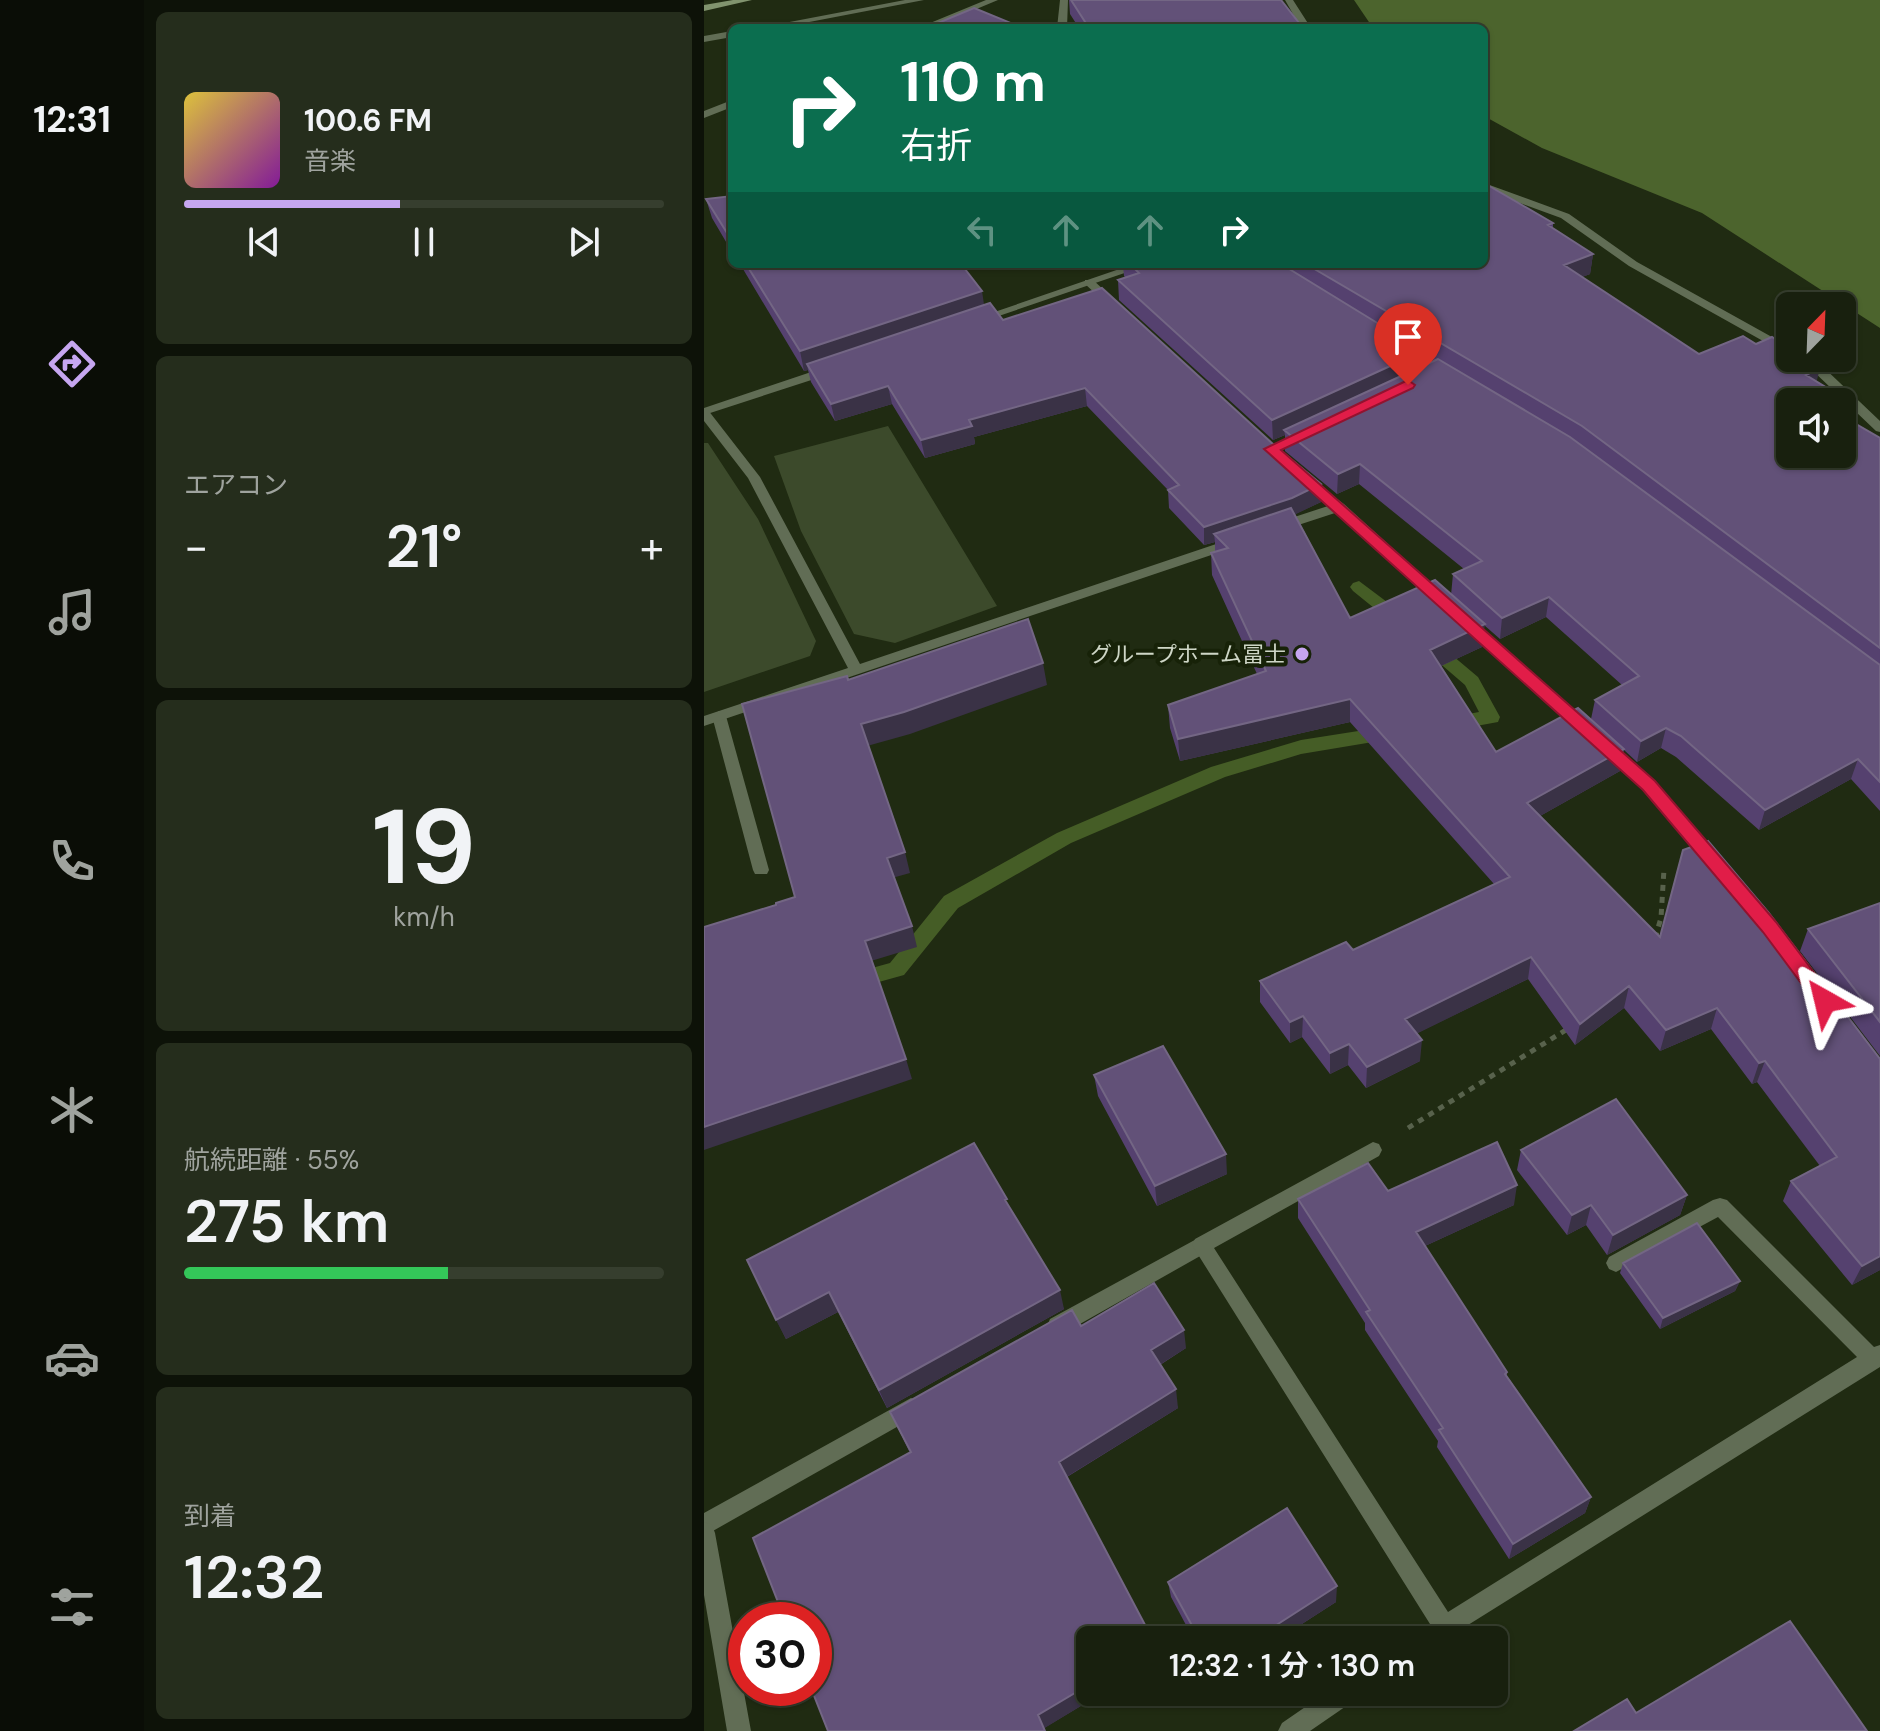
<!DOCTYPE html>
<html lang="ja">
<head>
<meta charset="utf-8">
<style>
	:root { --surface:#18200e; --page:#252d1c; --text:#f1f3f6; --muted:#9fa39e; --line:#363e2e; --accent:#c6a6f0 }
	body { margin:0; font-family:"DM Sans","Noto Sans JP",sans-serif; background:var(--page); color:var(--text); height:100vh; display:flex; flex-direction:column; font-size:30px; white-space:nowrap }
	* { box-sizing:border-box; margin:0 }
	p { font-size:26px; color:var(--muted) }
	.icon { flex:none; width:44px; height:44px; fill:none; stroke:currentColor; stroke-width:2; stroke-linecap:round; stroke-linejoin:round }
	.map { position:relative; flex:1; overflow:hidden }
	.sheet { display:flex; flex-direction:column; gap:12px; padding:12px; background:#0d1208; width:560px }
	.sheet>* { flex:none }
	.guide { position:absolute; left:24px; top:24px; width:760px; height:244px; border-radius:12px; box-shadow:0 2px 6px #0004,0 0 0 2px var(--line); background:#0b6e4f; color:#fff; overflow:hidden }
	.needle { width:52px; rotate:23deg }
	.controls { position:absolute; left:1072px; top:292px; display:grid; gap:16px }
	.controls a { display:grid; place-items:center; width:80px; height:80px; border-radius:12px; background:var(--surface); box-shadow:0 2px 6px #0004,0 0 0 2px var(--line); font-size:40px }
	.speed { position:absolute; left:24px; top:1602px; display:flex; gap:16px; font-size:40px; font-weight:700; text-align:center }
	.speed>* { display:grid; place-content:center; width:104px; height:104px; border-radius:50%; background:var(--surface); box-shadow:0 2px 6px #0004,0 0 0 2px var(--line); line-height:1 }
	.speed .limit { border:12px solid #d22; background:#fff; color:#111 }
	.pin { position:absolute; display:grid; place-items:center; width:68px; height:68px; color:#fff; margin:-82px -34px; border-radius:50% 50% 50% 0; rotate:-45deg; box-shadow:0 0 8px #0007 }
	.pin .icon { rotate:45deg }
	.me { position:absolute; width:88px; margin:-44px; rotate:323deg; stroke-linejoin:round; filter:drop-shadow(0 0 6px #0008) }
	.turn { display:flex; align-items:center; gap:28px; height:168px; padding:0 40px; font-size:36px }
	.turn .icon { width:104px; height:104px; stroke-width:2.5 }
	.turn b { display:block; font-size:56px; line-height:68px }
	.lanes { display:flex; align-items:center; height:76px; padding:0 40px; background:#0003; justify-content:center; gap:40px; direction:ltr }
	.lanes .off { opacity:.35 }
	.big { font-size:60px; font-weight:600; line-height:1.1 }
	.sheet .card { flex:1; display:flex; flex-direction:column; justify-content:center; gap:12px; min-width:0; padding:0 28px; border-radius:12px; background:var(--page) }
	.sheet .dial { align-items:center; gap:0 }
	.dial b { font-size:104px; line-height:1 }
	.song { display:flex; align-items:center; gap:24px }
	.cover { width:96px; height:96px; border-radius:12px; background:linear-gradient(135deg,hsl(50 70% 55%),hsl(290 70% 35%)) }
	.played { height:8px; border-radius:4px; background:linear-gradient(90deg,var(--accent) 45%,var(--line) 45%) }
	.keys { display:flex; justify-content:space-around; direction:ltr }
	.heat { display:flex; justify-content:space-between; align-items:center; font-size:44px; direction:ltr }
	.charge { height:12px; border-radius:6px; background:linear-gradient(90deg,#34c759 55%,var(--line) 0) }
	.trip { position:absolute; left:372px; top:1626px; width:432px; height:80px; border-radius:12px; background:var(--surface); box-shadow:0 2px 6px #0004,0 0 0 2px var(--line); font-weight:600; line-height:80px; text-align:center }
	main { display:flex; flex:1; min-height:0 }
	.dock { display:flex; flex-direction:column; width:144px; justify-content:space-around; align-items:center; background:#0a0d06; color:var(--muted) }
	.dock .icon { width:56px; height:56px }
	.dock .on { color:var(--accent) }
	.dock b { font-size:36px; color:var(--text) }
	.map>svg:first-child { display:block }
	.green { fill:#3c4a2b }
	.forest { fill:#4c642d }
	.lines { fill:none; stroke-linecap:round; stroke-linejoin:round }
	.stream { fill:#455d26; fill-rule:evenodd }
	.path { stroke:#58624c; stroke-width:5; stroke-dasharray:6 6; stroke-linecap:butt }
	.service { fill:#616d55; fill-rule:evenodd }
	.minor { fill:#616d55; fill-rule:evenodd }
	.tertiary { fill:#616d55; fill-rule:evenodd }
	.secondary { fill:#81946e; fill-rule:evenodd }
	.wall { fill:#55416f; fill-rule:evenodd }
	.shaded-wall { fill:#3a3246 }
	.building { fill:#625178; stroke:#736684; stroke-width:2 }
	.route { fill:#e11d48; stroke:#92132f; stroke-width:2 }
	.poi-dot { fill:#c6a6f0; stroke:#172208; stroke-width:3 }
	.labels { text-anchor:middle; stroke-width:8; stroke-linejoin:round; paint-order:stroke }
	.poi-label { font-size:22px; fill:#ced6c6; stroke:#172208; text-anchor:end }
</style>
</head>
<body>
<main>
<nav class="dock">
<b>12:31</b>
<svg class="icon on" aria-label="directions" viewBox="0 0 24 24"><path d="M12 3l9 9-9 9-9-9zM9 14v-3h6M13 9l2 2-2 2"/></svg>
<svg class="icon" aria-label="music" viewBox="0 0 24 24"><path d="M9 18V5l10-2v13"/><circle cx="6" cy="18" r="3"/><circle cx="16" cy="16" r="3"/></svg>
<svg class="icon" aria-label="phone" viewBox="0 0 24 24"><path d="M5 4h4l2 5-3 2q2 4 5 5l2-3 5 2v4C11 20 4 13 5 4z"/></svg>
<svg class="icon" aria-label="climate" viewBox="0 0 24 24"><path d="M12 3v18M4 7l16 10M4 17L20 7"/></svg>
<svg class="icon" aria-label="car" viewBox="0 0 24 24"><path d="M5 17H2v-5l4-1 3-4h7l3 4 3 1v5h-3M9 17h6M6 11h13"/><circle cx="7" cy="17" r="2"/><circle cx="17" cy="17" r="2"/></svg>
<svg class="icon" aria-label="filters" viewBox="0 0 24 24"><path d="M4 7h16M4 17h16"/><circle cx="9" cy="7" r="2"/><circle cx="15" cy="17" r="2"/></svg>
</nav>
<section class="sheet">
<div class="card">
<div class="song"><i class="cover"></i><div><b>100.6 FM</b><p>音楽</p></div></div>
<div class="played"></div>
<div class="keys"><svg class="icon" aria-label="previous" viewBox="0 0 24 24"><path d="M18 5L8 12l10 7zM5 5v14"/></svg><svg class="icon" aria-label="pause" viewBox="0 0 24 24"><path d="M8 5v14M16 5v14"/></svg><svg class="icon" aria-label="next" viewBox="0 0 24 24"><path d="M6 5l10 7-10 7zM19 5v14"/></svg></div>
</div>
<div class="card"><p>エアコン</p>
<div class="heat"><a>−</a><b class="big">21°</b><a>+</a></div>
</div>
<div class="card dial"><b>19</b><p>km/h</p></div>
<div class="card"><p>航続距離 · 55%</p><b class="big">275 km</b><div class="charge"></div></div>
<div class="card"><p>到着</p><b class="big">12:32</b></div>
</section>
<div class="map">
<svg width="1176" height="1731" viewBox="0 0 1176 1731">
	<rect width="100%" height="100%" fill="#202b12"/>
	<path class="green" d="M184,426L293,606L191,643L150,634L97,531L70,456Z
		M0,443H4L54,519L112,641L106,656L0,692Z"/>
	<path class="forest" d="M650,0H1176V328L998,213L838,148L780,116V28H669Z"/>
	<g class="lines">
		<path class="stream" d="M655,581L703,617L706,621L703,625H691L649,591L646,587L649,583Z
			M724,638L730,640L774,677L796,717L794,722L745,731L738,729L736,724L738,719L775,712L761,685L718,648L715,644Z
			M686,726L693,728L695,733L693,738L597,754L521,777L367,843L254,908L200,975L146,990L139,988L135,982L139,976L186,963L240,896L353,833L507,767L597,740Z"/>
		<path class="path" d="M951,938L957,918L960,869
			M704,1128L865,1028"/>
		<path class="service" d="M581,0H589L607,28H597Z
			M780,183L865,214L933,262L1086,347V356L925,266L857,218L780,190Z
			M430,264H447L280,321L270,319Z
			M1091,358H1106L1115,363L1176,421V432L1172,431L1107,369Z
			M125,366L131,370L129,373L0,415V408Z
			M15,711L22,716L65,870L63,874H51L49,870L8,716Z
			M498,1236L505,1239L508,1245L505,1251L360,1333L353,1335L346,1333L343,1326L346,1319Z
			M207,1398L214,1401L217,1408L214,1415L0,1536V1513Z"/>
		<path class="minor" d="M201,0H220L74,28H54Z
			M356,0H364L363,28H353Z
			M28,31V37L0,42V36Z
			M381,280H389L412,301V305H404L381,284Z
			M0,409L4,410L56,477L156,664L524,540L529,539L536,543L534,546L0,726V716L144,668L44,478L0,421Z
			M600,430L604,431V437L571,452H563L561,449Z
			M602,476L640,504L739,594L741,597L739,600H729L631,513L579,530H569V524L624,506L597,483V477Z
			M763,619L768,621L885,724L887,728L885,732H875L758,627L756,624L758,621Z
			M904,744L909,745L950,781L1014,856L1016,860L1014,864H1002L940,789L899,753L896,749Z
			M669,1142L675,1144L678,1150L675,1156L510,1248L744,1612L1153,1357L1014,1217L912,1272L905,1269L902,1263L905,1257L1009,1200L1016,1198L1023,1200L1170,1347L1176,1345V1367L740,1640H709L712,1632L726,1624L488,1245L491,1239Z
			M0,1522L8,1525L11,1533L47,1731H23L0,1595Z
			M623,1692H654L651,1700L606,1731H574L578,1723Z"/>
		<path class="tertiary" d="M282,0H294L227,28H214Z
			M28,100V107L0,118V111Z"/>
		<path class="secondary" d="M29,0H48L0,11V5Z"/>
	</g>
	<path class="wall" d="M365,0H577L599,28H375L366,14Z
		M28,196V252L8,218L2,199Z
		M849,223V228L889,254L886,274L878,277L995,354L1086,402L1176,438V811L1147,779L1055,830L972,757L957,748L933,762L920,750L916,771L836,816L956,937L1176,1059V1270L1148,1285L1079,1201L1087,1181L1116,1166L1053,1082L1048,1084L1007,1029L956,1051L920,1008L871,1045L824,979L713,1033L716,1061L662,1088L644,1065L626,1074L598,1037L586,1043L556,1002V981L649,950L790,884L646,722L476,761L466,728L464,705L553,674L508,575L507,553L511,552V542L500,545L465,508L464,490L383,406L270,437L271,444L221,458L188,404L131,421L107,382L104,370L100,371L36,264H257L280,305L299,320L570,445L617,484V502L591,514L646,618L747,595L749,574L760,569L655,484L633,494L581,451V435L569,440L415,300L414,280L422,278L420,276L419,265L411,267L408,264H780ZM719,353L731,361L718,367ZM842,617L918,685L891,700L887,719L792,752L737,666L778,647L780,625L796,639Z
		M1176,903V1056L1096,951L1104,929Z
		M390,1075L523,1174L453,1206L394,1096Z
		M817,1150L983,1195L976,1215L903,1255L882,1225L863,1235L813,1170Z
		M684,1191L810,1205L721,1246L803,1372V1376L887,1497L881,1513L805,1559L733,1447L734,1441L661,1330V1323L594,1218V1199Z
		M306,1208L360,1309L183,1408L134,1312L82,1339L43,1260Z
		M919,1263L1036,1281L1031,1291L956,1329L916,1273Z
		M377,1326L482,1348L456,1365L474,1408L363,1477L386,1692H400L340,1728L186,1412Z
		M464,1582L632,1602L573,1640H490L467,1597Z"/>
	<path class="shaded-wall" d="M889,254L886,274L858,285L860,265Z
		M278,291L281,311L103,364L104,370L100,371L96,351Z
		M719,351L718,371L580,430L581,435L569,440L568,420Z
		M1116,368L1111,388L1102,375Z
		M184,386L188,404L131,421L127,404Z
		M381,388L383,406L270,437L271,444L221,458L217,440L265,420Z
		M1123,388L1119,402H1102L1104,397Z
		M656,464L655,484L633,494L634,474Z
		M617,484V502L588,516L510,534L511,542L500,545V527Z
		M845,597L842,617L796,639L798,618Z
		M781,624L778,647L724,672L726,650Z
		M339,663L343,685L206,734L163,746L157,724Z
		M646,699V722L476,761L474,739Z
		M962,728L957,748L933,762L937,741Z
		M920,749L916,771L820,825L823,803Z
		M1154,759L1147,779L1055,830L1061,810Z
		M201,852L206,873L188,878L183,858Z
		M208,926L213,947L167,961L161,941Z
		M827,957L824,979L700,1040L701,1019Z
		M925,986L920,1008L871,1045L876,1024Z
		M1013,1008L1007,1029L956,1051L962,1030Z
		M599,1016L598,1037L586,1043V1022Z
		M718,1040L716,1061L662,1088L663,1067Z
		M645,1044L644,1065L626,1074V1053Z
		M202,1059L208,1079L0,1150V1127Z
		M1061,1061L1053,1082L1048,1084L1055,1063Z
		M522,1154L523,1174L453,1206L451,1186Z
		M813,1185L810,1205L710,1251L712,1232Z
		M983,1195L976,1215L903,1255L909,1235Z
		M887,1205L882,1225L863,1235L868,1215Z
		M1176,1256V1270L1148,1285L1158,1266Z
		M1036,1281L1031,1291L956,1329L959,1318Z
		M356,1290L360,1309L183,1408L175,1390Z
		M125,1292L134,1312L82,1339L72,1320Z
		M480,1330L482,1348L449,1369L447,1350Z
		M472,1389L474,1408L359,1479L355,1462Z
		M887,1497L881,1513L805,1559L809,1544Z
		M633,1586L632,1602L573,1640H549Z
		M386,1684V1692H400L339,1729L334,1715Z"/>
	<path class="building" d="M367,0H577L599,28H385Z
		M270,8L319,28H222Z
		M780,183L849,223L844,225L889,254L860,265L995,354L1039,336L1052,344L1068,337L1086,349V358H1101L1116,368L1102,375L1123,388L1104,397L1113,402H1086V454H1138V416L1176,438V648L878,426L602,264H780Z
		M28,196V241L2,199Z
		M42,264H257L278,291L96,351Z
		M426,264H577L719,351L568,420L414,280L435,273Z
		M398,288L570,445L617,484L588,498L500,527L464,490L475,485L381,388L265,420L268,426L217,440L184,386L127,404L103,364L286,303L299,320Z
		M734,359L866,437L1176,665V782L1154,759L1061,810L977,736L962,728L937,741L891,700L935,676L845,597L798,618L749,574L778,561L656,464L634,474L580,430Z
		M587,508L646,618L731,580L781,624L726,650L792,752L874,708L920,749L823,803L956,937L979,850L1004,841L1064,912L1176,1059V1256L1158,1266L1087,1181L1133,1157L1061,1061L1055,1063L1013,1008L962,1030L925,986L876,1024L827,957L701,1019L718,1040L663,1067L645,1044L626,1053L599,1016L586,1022L556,981L642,942L649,950L806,877L646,699L474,739L464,705L562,671L507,553L524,548L510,534Z
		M324,619L339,663L200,712L157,724L201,852L183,858L208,926L161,941L202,1059L0,1127V927L72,905V903L91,897L38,704L143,676L144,680Z
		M1176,903V1022L1104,929Z
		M459,1046L522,1154L451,1186L390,1075Z
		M912,1099L983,1195L909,1235L887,1205L868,1215L817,1150Z
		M793,1142L813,1185L712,1232L803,1372L801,1374L887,1497L809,1544L735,1430L739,1428L662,1312L666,1310L594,1199L664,1163L684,1191Z
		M270,1143L303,1199L301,1200L356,1290L175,1390L125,1292L72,1320L43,1260Z
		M993,1223L1036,1281L959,1318L919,1263Z
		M450,1283L480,1330L447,1350L472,1389L355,1462L449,1640H386V1684L334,1715L341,1731H124L107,1688H110V1620H81L49,1538L207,1452L186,1412L368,1310L377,1326Z
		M583,1508L633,1586L549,1640H496L464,1582Z
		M1086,1621L1163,1731H870L923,1699L932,1713Z"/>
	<path class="route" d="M704,380L711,385L709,388L577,450L951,781L1072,922L1127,995L1130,1001L1127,1006H1114L1059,932L939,790L560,449Z"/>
	<circle class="poi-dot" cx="598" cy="654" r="8"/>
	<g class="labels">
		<g class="poi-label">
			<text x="582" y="662">グループホーム冨士</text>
		</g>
	</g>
</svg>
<div class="controls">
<a><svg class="needle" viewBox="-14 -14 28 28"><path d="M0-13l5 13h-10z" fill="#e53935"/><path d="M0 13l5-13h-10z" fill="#9fa39e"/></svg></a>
<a><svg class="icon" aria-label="sound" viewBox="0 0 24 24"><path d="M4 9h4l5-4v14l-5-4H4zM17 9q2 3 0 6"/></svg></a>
</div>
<div class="speed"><div class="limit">30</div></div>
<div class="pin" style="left:704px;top:385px;background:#d93025"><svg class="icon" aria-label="arrive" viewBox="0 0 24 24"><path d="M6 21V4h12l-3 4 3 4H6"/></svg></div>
<svg class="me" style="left:1121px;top:1001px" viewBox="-20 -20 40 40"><path d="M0-17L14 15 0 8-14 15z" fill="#e11d48" stroke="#fff" stroke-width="4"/></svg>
<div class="trip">12:32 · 1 分 · 130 m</div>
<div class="guide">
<div class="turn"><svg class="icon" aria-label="right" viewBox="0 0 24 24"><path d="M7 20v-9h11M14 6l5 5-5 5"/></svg><div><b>110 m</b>右折</div></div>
<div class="lanes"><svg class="icon off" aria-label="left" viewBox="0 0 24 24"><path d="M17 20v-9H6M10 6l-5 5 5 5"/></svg><svg class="icon off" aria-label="ahead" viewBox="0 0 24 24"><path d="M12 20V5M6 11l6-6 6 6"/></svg><svg class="icon off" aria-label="ahead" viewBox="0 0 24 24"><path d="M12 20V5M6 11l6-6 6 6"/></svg><svg class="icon" aria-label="right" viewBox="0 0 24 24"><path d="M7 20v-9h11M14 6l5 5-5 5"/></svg></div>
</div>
</div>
</main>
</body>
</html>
